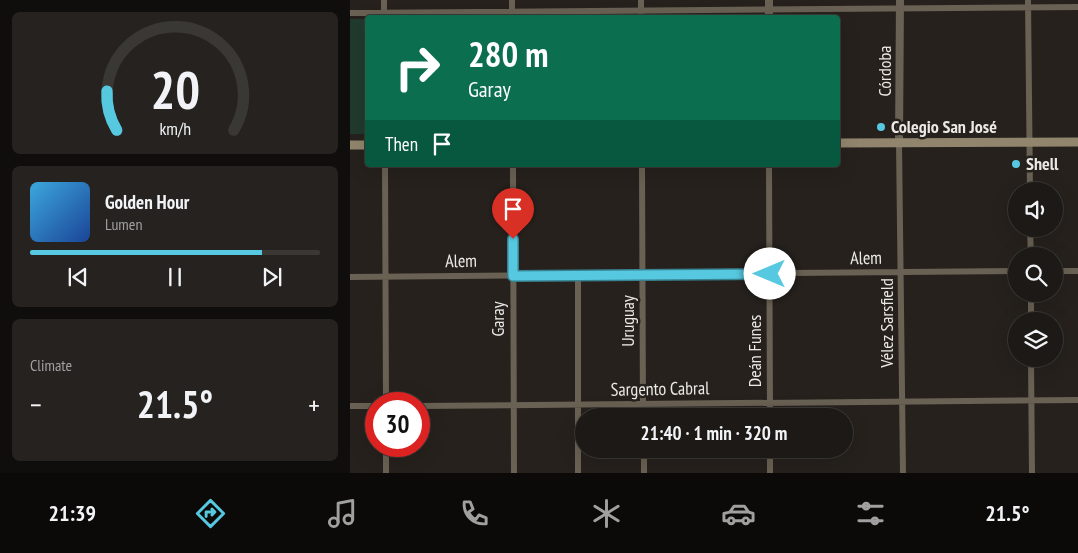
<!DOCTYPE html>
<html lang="en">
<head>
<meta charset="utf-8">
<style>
	:root { --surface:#1c1916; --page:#25221f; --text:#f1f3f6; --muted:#a0a0a1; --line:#3a3835; --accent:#56c9e1 }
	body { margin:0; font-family:"PT Sans Narrow",sans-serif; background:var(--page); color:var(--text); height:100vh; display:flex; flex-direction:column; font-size:19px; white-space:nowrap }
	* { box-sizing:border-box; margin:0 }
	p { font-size:16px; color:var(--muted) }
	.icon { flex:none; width:28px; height:28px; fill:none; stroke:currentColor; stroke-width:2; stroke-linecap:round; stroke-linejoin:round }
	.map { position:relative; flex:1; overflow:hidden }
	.sheet { display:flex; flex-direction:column; gap:12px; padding:12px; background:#0f0e0c; width:350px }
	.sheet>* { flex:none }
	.top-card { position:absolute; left:15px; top:15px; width:475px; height:152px; border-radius:5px; box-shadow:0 5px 20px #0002,0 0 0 1px var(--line); background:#0b6e4f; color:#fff; overflow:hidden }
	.buttons { position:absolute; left:658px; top:182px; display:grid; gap:10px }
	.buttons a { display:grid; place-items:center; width:55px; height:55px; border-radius:50%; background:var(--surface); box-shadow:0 5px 20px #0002,0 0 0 1px var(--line); font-size:25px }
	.speed { position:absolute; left:15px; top:392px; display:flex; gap:10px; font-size:25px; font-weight:700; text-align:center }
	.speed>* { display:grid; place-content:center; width:65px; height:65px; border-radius:50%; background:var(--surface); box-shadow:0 5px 20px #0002,0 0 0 1px var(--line); line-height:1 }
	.speed .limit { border:8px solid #d22; background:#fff; color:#111 }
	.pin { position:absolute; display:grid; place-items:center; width:42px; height:42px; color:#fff; margin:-51px -21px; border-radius:50% 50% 50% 0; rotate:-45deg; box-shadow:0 0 5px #0007 }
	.pin .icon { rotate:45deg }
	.me { position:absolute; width:55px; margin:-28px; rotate:270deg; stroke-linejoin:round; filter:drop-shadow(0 0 4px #0008) }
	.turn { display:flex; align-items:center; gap:18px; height:105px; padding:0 20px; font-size:22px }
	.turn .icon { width:65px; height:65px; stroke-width:2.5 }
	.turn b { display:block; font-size:35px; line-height:42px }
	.then { display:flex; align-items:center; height:48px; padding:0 20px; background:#0003; gap:10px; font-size:19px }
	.big { font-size:38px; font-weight:700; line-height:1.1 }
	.sheet .widget { flex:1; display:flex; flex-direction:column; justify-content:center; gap:8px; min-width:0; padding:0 18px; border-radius:8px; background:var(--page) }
	.sheet .dial { align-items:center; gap:0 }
	.dial svg { height:130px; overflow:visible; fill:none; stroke:var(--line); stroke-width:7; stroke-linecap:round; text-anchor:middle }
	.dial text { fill:var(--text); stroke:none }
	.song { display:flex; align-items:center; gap:15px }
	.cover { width:60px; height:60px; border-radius:8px; background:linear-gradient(135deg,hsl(200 70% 55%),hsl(220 70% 35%)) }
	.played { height:5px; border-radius:2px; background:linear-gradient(90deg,var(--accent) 80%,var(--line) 80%) }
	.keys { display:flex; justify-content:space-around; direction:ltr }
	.heat { display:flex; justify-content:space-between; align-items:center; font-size:28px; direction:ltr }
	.trip { position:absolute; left:225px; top:408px; width:278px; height:50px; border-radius:25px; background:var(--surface); box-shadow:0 5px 20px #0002,0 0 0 1px var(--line); font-weight:700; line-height:50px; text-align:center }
	.tab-bar { display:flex; height:80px; justify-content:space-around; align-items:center; background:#0b0a09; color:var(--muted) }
	.tab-bar .icon { width:35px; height:35px }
	.tab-bar .selected { color:var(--accent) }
	.tab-bar b { font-size:22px; color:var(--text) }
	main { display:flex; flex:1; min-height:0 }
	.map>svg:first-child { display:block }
	.green { fill:#213a2e }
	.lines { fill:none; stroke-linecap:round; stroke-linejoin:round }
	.minor { stroke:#696153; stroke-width:6 }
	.tertiary { stroke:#696153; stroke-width:8 }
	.secondary { stroke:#91856d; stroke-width:9 }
	.route-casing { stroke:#388392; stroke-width:12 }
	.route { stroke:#56c9e1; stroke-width:9 }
	.poi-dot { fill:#56c9e1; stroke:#26211d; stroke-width:2 }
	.labels { text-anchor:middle; stroke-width:5; stroke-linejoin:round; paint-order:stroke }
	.street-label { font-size:18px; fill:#ebe8e5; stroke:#26211d }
	.poi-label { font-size:18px; font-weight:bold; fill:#ebe8e5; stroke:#26211d; text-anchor:start }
</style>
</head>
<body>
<main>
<section class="sheet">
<div class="widget dial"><svg viewBox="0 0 100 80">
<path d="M14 69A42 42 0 1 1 86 69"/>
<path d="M14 69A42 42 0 0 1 8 45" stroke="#56c9e1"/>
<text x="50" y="56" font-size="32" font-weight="700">20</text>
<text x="50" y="72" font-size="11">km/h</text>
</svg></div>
<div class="widget">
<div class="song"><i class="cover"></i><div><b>Golden Hour</b><p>Lumen</p></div></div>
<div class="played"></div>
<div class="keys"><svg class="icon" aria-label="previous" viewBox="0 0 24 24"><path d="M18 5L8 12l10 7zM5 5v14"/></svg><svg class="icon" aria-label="pause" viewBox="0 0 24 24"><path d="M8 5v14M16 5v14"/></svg><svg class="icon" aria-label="next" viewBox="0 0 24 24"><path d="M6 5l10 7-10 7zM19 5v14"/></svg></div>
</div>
<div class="widget"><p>Climate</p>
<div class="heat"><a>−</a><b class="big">21.5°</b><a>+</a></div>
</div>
</section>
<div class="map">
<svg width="728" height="473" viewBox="0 0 728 473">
	<rect width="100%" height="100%" fill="#26211d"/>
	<path class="green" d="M0,19H17V134H0Z"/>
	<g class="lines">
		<path class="minor" d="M34,0V18
			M162,0V18
			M291,0V18
			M678,0L680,191
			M0,13L728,7
			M549,143L553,473
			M35,165L36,404
			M163,165L164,473
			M292,165L293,416
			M419,165L420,416
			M680,229L681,256
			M704,271H728
			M0,277L666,271
			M681,294V321
			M681,359L682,473
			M0,406H26
			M69,406L728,400
			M36,446V473
			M294,449V473
			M420,449V473
			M228,473V276"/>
		<path class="tertiary" d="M419,18V0
			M549,143L550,0"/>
		<path class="secondary" d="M488,143L728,142
			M0,145H18"/>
	</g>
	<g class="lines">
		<g class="route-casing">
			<path id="route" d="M163,239V276L420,274"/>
		</g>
		<use href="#route" class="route"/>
	</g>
	<g class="poi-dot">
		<circle cx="531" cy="127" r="5"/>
		<circle cx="666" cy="164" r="5"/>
	</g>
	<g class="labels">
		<g class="street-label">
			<text transform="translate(535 71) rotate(-90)" y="6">Córdoba</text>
			<text transform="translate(516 258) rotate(-1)" y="6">Alem</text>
			<text transform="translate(111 261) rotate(-1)" y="6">Alem</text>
			<text transform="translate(148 319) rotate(-90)" y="6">Garay</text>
			<text transform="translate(278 321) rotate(-90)" y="6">Uruguay</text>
			<text transform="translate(537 323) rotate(-90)" y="6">Vélez Sarsfield</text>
			<text transform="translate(405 351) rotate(-90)" y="6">Deán Funes</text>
			<text transform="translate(310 389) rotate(-1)" y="6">Sargento Cabral</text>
		</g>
		<g class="poi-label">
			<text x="541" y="133">Colegio San José</text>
			<text x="676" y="170">Shell</text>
		</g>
	</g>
</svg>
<div class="buttons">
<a><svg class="icon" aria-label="sound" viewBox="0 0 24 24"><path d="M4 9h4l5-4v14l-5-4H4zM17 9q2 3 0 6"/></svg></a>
<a><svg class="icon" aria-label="search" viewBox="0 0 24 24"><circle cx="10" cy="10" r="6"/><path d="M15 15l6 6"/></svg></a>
<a><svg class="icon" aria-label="layers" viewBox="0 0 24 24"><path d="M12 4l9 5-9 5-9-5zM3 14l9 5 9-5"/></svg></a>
</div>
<div class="speed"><div class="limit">30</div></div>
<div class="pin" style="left:163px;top:239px;background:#d93025"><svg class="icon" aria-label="arrive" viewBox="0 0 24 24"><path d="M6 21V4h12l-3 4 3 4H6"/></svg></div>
<svg class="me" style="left:420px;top:274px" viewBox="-20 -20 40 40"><circle r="19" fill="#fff"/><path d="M0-13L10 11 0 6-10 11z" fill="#56c9e1"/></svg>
<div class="trip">21:40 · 1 min · 320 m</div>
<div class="top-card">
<div class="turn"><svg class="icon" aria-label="right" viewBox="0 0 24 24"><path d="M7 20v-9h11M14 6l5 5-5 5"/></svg><div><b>280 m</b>Garay</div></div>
<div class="then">Then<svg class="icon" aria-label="arrive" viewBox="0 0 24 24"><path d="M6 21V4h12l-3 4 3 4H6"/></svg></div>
</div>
</div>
</main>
<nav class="tab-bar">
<b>21:39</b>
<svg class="icon selected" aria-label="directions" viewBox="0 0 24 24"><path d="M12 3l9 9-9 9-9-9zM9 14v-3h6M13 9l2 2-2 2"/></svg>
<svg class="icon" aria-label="music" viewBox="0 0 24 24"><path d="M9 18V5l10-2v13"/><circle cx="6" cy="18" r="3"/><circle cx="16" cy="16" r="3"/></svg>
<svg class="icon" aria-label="phone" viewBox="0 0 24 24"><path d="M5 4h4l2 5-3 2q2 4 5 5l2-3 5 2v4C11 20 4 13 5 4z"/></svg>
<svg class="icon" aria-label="climate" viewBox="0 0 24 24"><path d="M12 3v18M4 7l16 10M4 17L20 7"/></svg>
<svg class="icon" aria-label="car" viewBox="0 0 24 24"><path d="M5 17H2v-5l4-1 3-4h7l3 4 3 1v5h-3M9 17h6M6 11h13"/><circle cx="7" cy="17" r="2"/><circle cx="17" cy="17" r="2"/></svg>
<svg class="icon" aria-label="filters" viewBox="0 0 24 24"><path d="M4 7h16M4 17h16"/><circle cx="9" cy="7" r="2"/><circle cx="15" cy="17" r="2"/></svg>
<b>21.5°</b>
</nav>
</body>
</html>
